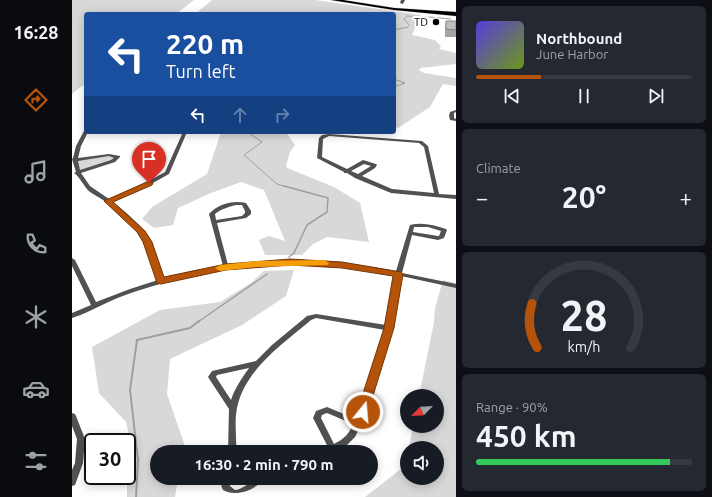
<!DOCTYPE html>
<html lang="en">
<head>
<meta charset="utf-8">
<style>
	:root { --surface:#171b24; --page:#242831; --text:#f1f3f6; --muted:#9ea1a6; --line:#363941; --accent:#b45309 }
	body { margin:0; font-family:Ubuntu,sans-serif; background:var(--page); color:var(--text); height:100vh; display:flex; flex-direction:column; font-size:15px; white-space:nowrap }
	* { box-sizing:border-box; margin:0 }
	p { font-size:13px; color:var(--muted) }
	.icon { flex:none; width:22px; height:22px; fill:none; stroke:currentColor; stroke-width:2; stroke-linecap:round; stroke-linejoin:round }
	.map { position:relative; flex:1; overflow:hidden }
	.panel { display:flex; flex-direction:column; gap:6px; padding:6px; background:#0d0f14; width:256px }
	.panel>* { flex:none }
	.banner { position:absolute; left:12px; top:12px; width:312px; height:122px; border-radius:4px; box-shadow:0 2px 10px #0003; background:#1a4fa0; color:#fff; overflow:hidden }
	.needle { width:26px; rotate:246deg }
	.buttons { position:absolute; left:328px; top:389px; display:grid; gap:8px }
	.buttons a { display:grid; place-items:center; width:44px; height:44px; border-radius:50%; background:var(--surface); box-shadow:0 2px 10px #0003; font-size:20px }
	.speed { position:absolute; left:12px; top:433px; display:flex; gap:8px; font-size:20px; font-weight:700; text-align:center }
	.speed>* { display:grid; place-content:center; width:52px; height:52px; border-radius:50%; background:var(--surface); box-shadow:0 2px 10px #0003; line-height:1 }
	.speed .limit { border:2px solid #111; border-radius:6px; background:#fff; color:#111 }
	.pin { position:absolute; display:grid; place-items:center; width:34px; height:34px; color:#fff; margin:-41px -17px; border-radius:50% 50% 50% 0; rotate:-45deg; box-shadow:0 0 4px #0007 }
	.pin .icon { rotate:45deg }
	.me { position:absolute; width:44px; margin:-22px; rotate:17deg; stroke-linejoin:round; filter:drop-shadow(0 0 3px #0008) }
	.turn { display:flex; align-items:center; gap:14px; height:84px; padding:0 16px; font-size:18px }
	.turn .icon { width:52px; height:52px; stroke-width:2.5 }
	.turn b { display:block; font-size:28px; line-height:34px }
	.lanes { display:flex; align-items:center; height:38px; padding:0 16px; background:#0003; justify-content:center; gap:20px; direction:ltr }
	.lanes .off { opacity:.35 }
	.big { font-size:30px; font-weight:700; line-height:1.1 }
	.panel .tile { flex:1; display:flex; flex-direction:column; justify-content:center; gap:6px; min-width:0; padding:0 14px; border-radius:6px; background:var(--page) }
	.panel .dial { align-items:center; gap:0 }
	.dial svg { height:104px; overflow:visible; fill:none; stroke:var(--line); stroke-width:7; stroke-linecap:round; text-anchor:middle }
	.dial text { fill:var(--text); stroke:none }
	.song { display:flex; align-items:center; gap:12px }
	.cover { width:48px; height:48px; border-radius:6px; background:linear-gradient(135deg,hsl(250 70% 55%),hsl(80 70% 35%)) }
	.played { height:4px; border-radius:2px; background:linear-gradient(90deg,var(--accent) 30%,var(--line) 30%) }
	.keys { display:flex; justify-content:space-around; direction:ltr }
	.heat { display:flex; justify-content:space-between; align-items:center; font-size:22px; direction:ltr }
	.charge { height:6px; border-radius:3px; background:linear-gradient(90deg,#34c759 90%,var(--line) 0) }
	.trip { position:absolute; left:78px; top:445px; width:228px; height:40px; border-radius:20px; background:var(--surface); box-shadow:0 2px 10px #0003; font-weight:700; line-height:40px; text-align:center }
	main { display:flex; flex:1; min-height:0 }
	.dock { display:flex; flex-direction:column; width:72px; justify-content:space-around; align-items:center; background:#090b0e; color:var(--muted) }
	.dock .icon { width:28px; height:28px }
	.dock .on { color:var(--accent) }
	.dock b { font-size:18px; color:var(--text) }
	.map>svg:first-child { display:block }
	.green { fill:#d8d8d8 }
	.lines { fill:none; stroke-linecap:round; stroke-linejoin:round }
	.stream-far2 { stroke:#9f9f9f; stroke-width:1 }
	.stream-far1 { stroke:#9f9f9f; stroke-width:1.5 }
	.stream { stroke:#9f9f9f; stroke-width:2 }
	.highway-casing { stroke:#dbdbdb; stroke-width:1 }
	.minor { fill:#515151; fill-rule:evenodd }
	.highway { fill:#000; fill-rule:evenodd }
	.wall { fill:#a5a5a5 }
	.building { fill:#c0c0c0; stroke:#868686 }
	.route { fill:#b45309; stroke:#753606 }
	.slow { fill:#f59e0b }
	.poi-dot { fill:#000; stroke:#fff; stroke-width:1.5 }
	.labels { text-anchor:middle; stroke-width:4; stroke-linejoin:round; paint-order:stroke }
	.far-poi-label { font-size:11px; fill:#000; stroke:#fff; text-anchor:end }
</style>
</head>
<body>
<main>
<nav class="dock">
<b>16:28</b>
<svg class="icon on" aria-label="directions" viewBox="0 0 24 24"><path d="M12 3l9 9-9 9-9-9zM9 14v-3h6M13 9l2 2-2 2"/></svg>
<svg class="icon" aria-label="music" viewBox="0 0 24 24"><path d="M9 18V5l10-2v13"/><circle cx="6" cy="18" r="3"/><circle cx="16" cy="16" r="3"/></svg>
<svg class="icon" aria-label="phone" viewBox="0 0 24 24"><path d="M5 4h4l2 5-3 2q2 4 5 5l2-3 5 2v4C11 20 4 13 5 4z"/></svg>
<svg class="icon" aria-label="climate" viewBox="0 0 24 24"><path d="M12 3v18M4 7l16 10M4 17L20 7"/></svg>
<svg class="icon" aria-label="car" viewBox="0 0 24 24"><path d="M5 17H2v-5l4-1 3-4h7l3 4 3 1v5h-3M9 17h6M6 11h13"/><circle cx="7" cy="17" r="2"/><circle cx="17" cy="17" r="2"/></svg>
<svg class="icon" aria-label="filters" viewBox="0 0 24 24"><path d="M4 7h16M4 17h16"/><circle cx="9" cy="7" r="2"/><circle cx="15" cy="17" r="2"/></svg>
</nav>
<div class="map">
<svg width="384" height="497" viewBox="0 0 384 497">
	<rect width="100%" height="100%" fill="#fff"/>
	<path class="green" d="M0,0H122L104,14H14V83L0,94Z
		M140,0H243L349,15L340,35L363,40L369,46L367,49L384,53V64L349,68L347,70L352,73L384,78V86L371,84L358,107L326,128L322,127V14H123Z
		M149,132H214L223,145L218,152L214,166L215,168L262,187L288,203L297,242L255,237L241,244L230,255H193L187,240L197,236L213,241L192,190L169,182L139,193L106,208L101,225L82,228L70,219L80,207L135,174Z
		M37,155L45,159L5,173L1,160Z
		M222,270L214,296L170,325L98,359L95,394L114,449L113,452H85V478H106L103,497H55V459L59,444L54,422L27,393L20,347L88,310L148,302L179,283L192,271Z
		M371,280L384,283V497H293L334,465L335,458V478H365V448H337L341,426H365V396H347L362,322L363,308Z"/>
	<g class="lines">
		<path class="stream-far2" d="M335,16L354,17
			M334,17L332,19L337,25
			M357,17L379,19
			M322,30L336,27
			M322,79L333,83L322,87
			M175,132L190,142L172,155L205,184L215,187"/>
		<path class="stream-far1" d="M212,186L256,198L255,212L235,225L222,253L217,257
			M126,322L195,274"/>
		<path class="stream" d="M64,497L66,460L58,390L65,340L118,328L127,321"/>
		<g class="highway-casing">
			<path id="highway" d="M259,0H271L322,8L384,12V16L322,10Z"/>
		</g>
		<path class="minor" d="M329,0H333L331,4L328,3Z
			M384,110V112L382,113V118L384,119V121L378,120L377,116L378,112Z
			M12,131H14V132H16L9,146L6,158L37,154L48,156V157L43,162L9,173L18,186L37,199L75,182L93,172L111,132H115L97,174L79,184L40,201C54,213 71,225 79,242C85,254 88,266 91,278L124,270L151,266L137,214C146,204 161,200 174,203L179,211V214L174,218L145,223L156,265C179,262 201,260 224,260C257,260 291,265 324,271L338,225C350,222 362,225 374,229L375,230L372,238L366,240L340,235L330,273L384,284V288L329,276L320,328L295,412L290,423L283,437L275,445L262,452H249L250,449L256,447L241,418L244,411L255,407L284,419L287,412L313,330L244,318L239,320C211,344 173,369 165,408C162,423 165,438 164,452H156L157,409L136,377L140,371L184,361L200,345L235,316L244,314L314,325L323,275C301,271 279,267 256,265C191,260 126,271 65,291C52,295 40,300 28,306C19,310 10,315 0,318V313L19,305L0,266V258L3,260L24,302L58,289L86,280C82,267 79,254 73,242C65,226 45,210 31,200C27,197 22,195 18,192C12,187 8,177 2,173L4,172L0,159L1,158L4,146ZM37,156L42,158L39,160L8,170L6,161ZM164,205H170L173,211V213L170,216L144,220L143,214C149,209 156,207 164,205ZM342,227H356L369,231L367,236H366L341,232ZM177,368C170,378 163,388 159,400L144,377L145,375ZM255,413L281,424C277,434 272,439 262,444L249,418L250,415Z
			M257,134L350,141L356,146L367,194L384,195V199L319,193L283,178L275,173H272V172L245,158L247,138L250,135ZM257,136L347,143L352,147L362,193L320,189L290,176L303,168L305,165L304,164L291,160L275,169L250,157L251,139ZM292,164L299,166L286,174L279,171Z
			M0,413L3,414L4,416L13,439L11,463L3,485L0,486V470L3,463L5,439L0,426Z
			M149,478H157L158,486L163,490C171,489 176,484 182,478H191C185,491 162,497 151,490C149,487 149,482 149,478Z"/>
		<use href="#highway" class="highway"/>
	</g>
	<path class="wall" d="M374,21H384V37H373V28Z"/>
	<path class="building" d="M374,21H384V30L374,29Z"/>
	<path class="route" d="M77,181L81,183L80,185L41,202L73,231L80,242L92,277L154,264L218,259L270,262L329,272L331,274L322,328L295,415L291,417L287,415L285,412L312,328L321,276L270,268L218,265L154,270L89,284L85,283L71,242L65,232L32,201Z"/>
	<path class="slow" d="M252,260L257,263L256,265L184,267L148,271L143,268L148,265L184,261Z"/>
	<circle class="poi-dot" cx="364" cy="22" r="4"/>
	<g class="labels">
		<g class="far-poi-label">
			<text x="356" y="26">TD</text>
		</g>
	</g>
</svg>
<div class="buttons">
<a><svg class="needle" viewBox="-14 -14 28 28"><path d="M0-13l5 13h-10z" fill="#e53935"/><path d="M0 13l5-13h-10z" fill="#9ea1a6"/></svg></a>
<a><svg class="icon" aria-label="sound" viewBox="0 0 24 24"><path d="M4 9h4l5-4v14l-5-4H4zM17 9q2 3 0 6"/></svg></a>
</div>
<div class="speed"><div class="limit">30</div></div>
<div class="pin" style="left:77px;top:183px;background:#d93025"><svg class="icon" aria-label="arrive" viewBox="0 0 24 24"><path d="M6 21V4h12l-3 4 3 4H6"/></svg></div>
<svg class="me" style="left:291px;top:412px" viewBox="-20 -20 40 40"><circle r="17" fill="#b45309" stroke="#fff" stroke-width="3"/><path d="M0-11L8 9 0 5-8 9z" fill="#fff"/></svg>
<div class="trip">16:30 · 2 min · 790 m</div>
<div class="banner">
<div class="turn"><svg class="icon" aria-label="left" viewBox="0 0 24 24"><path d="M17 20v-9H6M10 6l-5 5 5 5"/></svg><div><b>220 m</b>Turn left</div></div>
<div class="lanes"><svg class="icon" aria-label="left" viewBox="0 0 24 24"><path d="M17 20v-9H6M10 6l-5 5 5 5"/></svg><svg class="icon off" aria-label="ahead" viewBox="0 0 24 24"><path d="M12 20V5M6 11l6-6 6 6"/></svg><svg class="icon off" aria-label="right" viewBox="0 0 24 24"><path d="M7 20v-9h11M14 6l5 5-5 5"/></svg></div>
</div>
</div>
<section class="panel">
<div class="tile">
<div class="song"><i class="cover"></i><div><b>Northbound</b><p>June Harbor</p></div></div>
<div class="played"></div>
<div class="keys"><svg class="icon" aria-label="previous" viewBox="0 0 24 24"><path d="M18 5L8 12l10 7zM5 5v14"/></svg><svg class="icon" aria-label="pause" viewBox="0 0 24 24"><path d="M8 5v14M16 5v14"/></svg><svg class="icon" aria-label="next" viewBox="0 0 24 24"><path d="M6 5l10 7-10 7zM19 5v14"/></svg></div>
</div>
<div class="tile"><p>Climate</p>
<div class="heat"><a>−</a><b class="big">20°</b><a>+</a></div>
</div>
<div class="tile dial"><svg viewBox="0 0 100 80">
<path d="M14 69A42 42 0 1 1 86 69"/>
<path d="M14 69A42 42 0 0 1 10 35" stroke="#b45309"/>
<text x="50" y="56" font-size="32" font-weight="700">28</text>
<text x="50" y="72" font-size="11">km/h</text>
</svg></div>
<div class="tile"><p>Range · 90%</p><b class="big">450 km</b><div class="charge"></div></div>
</section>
</main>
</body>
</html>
